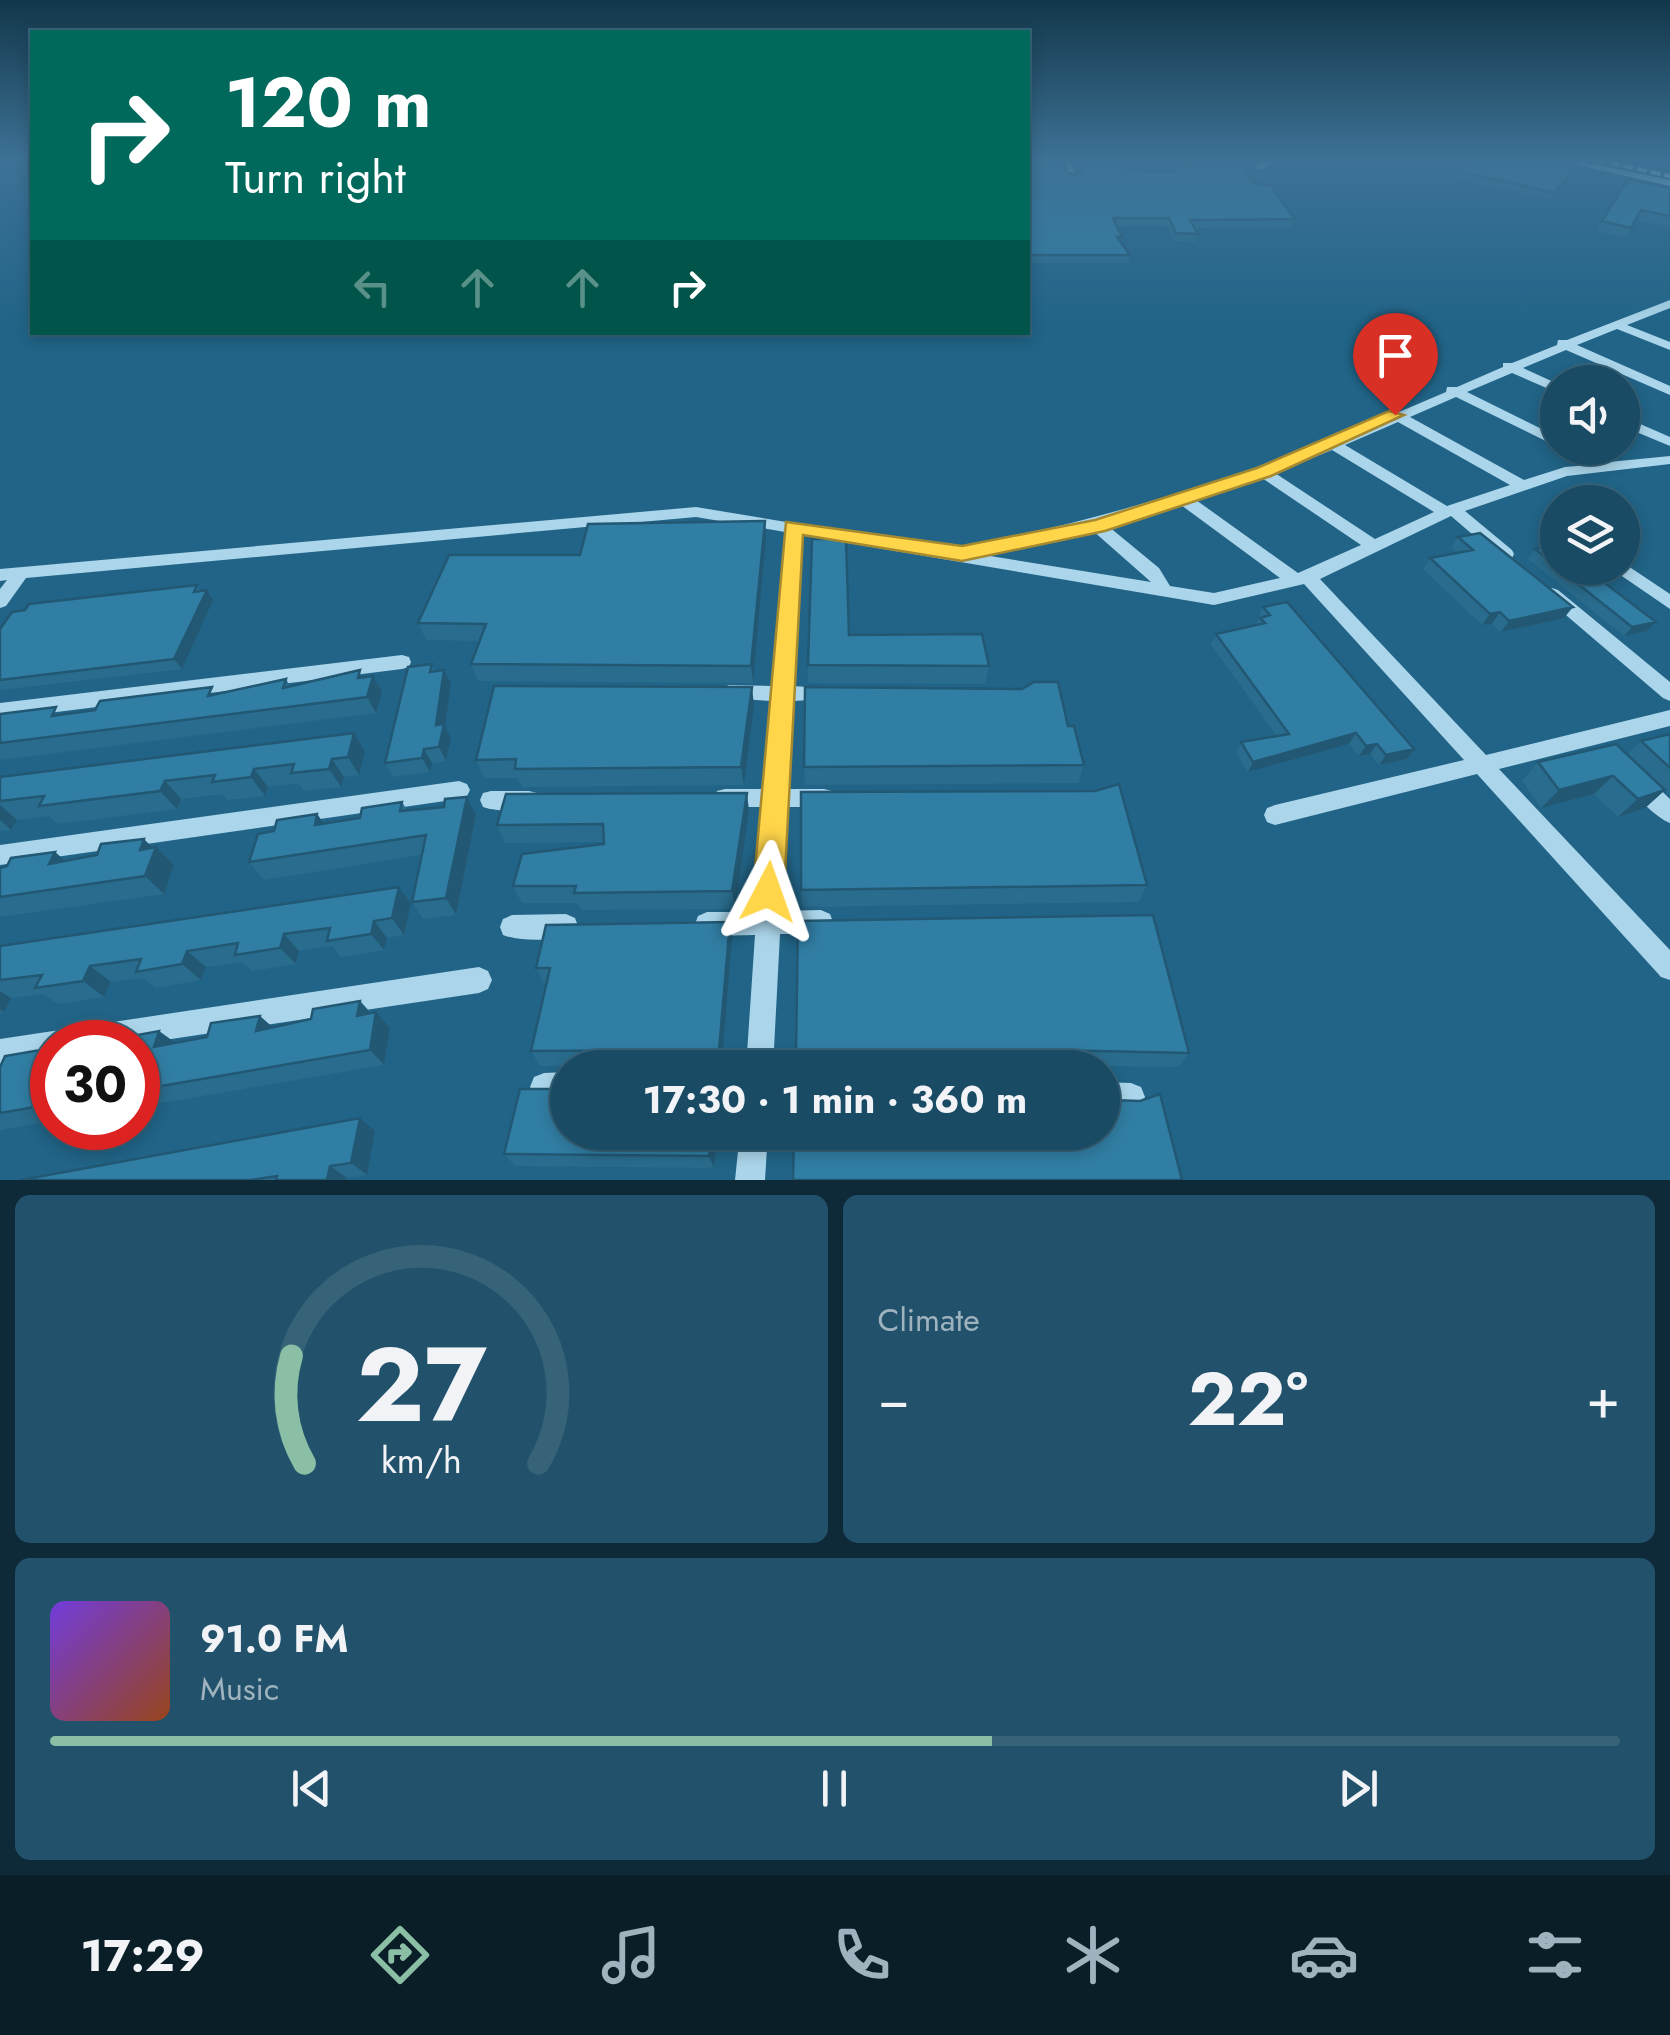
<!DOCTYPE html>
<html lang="en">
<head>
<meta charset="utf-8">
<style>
	:root { --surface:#194b65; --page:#22526b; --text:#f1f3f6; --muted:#9fb3bf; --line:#376379; --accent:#8abfa5 }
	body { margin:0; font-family:Jost,sans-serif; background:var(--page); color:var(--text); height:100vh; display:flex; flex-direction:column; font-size:38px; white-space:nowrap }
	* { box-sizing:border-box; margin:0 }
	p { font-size:32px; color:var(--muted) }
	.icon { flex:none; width:55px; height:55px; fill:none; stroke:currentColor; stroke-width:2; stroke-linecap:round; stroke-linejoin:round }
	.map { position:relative; height:1180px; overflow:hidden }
	.sheet { display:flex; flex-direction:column; gap:15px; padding:15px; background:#0e2938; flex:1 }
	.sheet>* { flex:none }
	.banner { position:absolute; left:30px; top:30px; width:1000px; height:305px; border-radius:0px; box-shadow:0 5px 15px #0003,0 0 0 2px var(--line); background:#00695c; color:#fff; overflow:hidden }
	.tools { position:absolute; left:1540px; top:365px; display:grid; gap:20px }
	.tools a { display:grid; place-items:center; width:100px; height:100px; border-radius:50%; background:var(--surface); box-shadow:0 5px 15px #0003,0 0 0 2px var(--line); font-size:50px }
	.speed { position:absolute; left:30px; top:1020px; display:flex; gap:20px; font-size:50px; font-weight:700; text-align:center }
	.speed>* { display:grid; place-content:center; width:130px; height:130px; border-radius:50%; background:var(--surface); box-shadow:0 5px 15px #0003,0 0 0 2px var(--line); line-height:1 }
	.speed .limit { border:15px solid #d22; background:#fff; color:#111 }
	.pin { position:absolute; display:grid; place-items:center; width:85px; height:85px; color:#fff; margin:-102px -42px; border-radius:50% 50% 50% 0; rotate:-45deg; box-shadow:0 0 10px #0007 }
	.pin .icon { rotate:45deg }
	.me { position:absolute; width:110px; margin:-55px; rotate:4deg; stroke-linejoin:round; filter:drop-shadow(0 0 8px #0008) }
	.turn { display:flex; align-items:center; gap:35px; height:210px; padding:0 30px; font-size:45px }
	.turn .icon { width:130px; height:130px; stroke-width:2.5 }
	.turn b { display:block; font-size:70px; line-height:85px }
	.lanes { display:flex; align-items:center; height:95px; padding:0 30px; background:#0003; justify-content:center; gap:50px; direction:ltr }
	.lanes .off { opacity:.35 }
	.big { font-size:75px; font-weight:700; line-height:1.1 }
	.sheet .tile { flex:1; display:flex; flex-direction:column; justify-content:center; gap:15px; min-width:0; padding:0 35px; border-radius:15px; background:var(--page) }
	.sheet .dial { align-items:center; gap:0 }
	.dial svg { height:260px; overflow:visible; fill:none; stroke:var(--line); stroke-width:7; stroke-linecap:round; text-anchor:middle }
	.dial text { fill:var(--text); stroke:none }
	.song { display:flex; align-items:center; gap:30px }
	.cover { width:120px; height:120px; border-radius:15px; background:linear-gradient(135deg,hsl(260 70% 55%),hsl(20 70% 35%)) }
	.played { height:10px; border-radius:5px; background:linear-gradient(90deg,var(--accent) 60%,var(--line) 60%) }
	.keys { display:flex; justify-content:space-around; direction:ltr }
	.heat { display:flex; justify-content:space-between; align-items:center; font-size:55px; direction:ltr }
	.sheet .tiles { flex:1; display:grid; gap:15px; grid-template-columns:1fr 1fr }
	.tile:last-child { grid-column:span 2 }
	.trip { position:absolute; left:550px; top:1050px; width:570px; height:100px; border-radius:50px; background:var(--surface); box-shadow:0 5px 15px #0003,0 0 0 2px var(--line); font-weight:700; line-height:100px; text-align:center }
	.tabs { display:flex; height:160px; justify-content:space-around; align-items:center; background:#0a1e28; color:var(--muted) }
	.tabs .icon { width:70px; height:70px }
	.tabs .current { color:var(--accent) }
	.tabs b { font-size:45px; color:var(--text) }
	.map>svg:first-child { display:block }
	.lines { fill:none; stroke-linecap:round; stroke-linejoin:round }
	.minor { fill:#abd5ea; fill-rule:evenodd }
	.rail { stroke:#fff; stroke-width:4; stroke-dasharray:10 4; stroke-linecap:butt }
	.wall { fill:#2a6c8d }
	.shaded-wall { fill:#225873 }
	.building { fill:#317ea4; stroke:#225873; stroke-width:2.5 }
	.route { fill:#ffd54a; stroke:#a68a30; stroke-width:2.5 }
</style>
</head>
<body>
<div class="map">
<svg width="1670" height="1180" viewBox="0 0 1670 1180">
	<rect width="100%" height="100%" fill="#216487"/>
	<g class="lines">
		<path class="minor" d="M1061,160H1070L1076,178H1070Z
			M1263,160H1274L1263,169H1257V165Z
			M1555,160H1574L1670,180V186Z
			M1670,300V308L1627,325L1670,342V350L1617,329L1577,345L1670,386V395L1566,350L1523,368L1558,384V393L1512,373L1467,392L1558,437V447L1456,397L1410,417L1524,480L1565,467L1589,465L1562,451L1560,448H1578L1609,462L1670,456V464L1567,476L1465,511L1512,550L1514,554L1512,558H1500L1451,516L1320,579L1486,755L1670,710V726L1499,769L1670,950V980L1661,977L1477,774L1275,825L1267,822L1264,815L1267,808L1275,805L1464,760L1304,584L1214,605L801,535L793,686L835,689L838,694L835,699L792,701L787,789H824L832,791L835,798L832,805L824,807H786L781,911L821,910L830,914L833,922L830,930L821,934H780L773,1068H746L755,935L707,936L698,932L695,924L698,916L707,912H757L764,807H725L717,805L714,798L717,791L725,789H766L772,701L722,698L719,693L722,688L729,685L773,686L785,532L696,517L26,578L6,606L0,608V589L7,580L0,581V569L696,507L962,551L970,546C1117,516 1252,474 1389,416L1390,412H1399L1446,392L1447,387H1457L1503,367V363H1512L1557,345L1558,340H1567ZM1398,422L1510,485L1447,506L1345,445ZM1332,450L1434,512L1375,539L1275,473ZM1262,478L1361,545L1298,573L1196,500ZM1181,505L1280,578L1214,593L1170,586L1159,568L1108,526ZM1092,530L1151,582L984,555Z
			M1622,416L1670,437V446L1622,426Z
			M1622,562L1670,594V609L1616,572L1614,568H1622Z
			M1552,588L1558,590L1670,682V701L1663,698L1546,598L1543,594L1546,590Z
			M402,655L409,657L411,662L409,667L402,669L0,719V703Z
			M1640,775L1648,778L1670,799V823C1655,817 1637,798 1629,784L1632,778Z
			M459,781L467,784L470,790L467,796L459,799L0,865V845Z
			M491,791H529L537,793L540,800L537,807C522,812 498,812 483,807L480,800L483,793Z
			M566,914L575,918L578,926L575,934C557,941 521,942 503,935L500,927L503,919L512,915Z
			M479,967L488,971L492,980L488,989L479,993L138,1044L52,1042V1057L0,1065V1039Z
			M568,1072V1100L544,1101L534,1097L530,1087L534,1077L544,1073Z
			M1102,1082L1131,1083L1141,1087L1145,1097L1141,1107L1131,1111L1102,1110Z
			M740,1132H768L765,1180H735Z"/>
		<path class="rail" d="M1596,160L1670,176"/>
	</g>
	<path class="wall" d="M1028,160L1077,175L1078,173L1074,160H1121L1128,171L1174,172L1176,167H1188L1189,161L1255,183L1295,219L1292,227L1195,228L1198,234L1196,242L1174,241L1167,226H1117L1122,237L1121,242L1130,255L1128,263H1028Z
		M1577,164L1551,200L1456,179L1459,171Z
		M1628,179L1670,188V227L1636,220L1625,238L1596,231Z
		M1458,537L1564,618L1501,632L1492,624L1482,625L1423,569L1430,558L1457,553L1451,548Z
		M766,538L753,683L478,681L471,664L479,641L426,640L418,623Z
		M1535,549L1647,631L1624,636L1528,559Z
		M197,585L201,591L207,590L213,600L182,669L0,690V629L25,610Z
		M1263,607L1414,749L1407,759L1379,765L1370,754L1359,756L1349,744L1248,772L1236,753L1241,742L1277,736L1211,645L1216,634L1256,625Z
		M849,635L989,666L985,684L808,683V665Z
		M432,664L435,671L451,684L445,726L451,738L446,761L432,763L430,772L393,777L385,763Z
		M364,677L382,692L376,713L0,760V714H63L217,694L286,679L290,686Z
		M754,706L744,785L522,787L518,778H484L476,760Z
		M1068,726L1084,765L1078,783L805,785L804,767Z
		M1670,734V795L1665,790L1645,808L1618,817L1594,794L1541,808L1522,781L1538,762L1628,754L1641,741Z
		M365,752L359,775L344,777L341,787L304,791L298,783L268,787L265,796L227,800L222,794L181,799L177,809L58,824L49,816L17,820L11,830L0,831V777Z
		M1095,791L1147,885L1139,902L802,907L801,890Z
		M402,802L407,810L476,815L456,915L423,919L412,902L421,855L264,880L249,862L274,831L317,814L324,824L360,818Z
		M749,811L735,909L581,910L578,903H522L513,886L604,844V842L505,843L497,825Z
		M153,848L174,865L164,894L0,917V868L55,852L65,861Z
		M399,887L411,904L404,935L387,938L384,950L341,957L332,946L299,951L296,964L252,971L242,962L206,967L201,980L156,988L143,978L111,982L104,997L58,1004L43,994L11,998L4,1012L0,1013V946Z
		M798,921L1189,1053L1178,1067L1042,1065L798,1067Z
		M732,939L722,1064L540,1066L531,1051L547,984H544L536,968Z
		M360,1001L371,1013L390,1028L384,1065L138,1107V1042L175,1043L273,1027L311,1019Z
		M52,1048V1121L0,1130V1067Z
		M360,1118L375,1131L367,1175L347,1178L346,1180H21Z
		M717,1132L714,1168L515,1166L504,1154Z"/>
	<path class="shaded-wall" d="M765,521L766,538L753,683L751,666Z
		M207,590L213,600L182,669L174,659Z
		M1573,607L1564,618L1501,632L1509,621Z
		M1500,612L1492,624L1482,625L1490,614Z
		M1656,622L1647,631L1624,636L1632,627Z
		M444,670L451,684L445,726L451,738L446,761L439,747L436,725Z
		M373,676L382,692L376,713L367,697Z
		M752,687L754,706L744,785L741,767Z
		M354,733L365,752L359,775L348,757Z
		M1356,733L1349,744L1248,772L1253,762Z
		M1377,744L1370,754L1359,756L1366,746Z
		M424,749L432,763L430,772L422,758Z
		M1414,749L1407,759L1379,765L1386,755Z
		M332,759L344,777L341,787L329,769Z
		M254,769L268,787L265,796L251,777Z
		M1613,776L1594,794L1541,808L1559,790Z
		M165,781L181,799L177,809L160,791Z
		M1665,790L1645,808L1618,817L1638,799Z
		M747,793L749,811L735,909L732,891Z
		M467,797L476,815L456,915L446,898Z
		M0,805L17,820L11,830L0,820Z
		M317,814L330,832L315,825Z
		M144,839L155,850L156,847L174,865L164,894L145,876L140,850Z
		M55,852L75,870L49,864Z
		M399,887L411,904L404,935L392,918Z
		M374,921L387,938L384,950L371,934Z
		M730,922L732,939L722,1064L719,1050Z
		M284,934L299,951L296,964L280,948Z
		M187,951L206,967L201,980L182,964Z
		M90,966L111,982L104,997L83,981Z
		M0,991L11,998L4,1012L0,1010Z
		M360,1001L373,1017L357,1016Z
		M376,1012L390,1028L384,1065L370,1050Z
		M260,1016L277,1031H256Z
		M159,1031L180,1046L154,1047Z
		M360,1118L375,1131L367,1175L351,1163Z
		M712,1132H717L714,1168L709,1156Z
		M330,1166L347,1178L346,1180H327Z"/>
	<path class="building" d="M1028,160H1062L1068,173L1077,175L1081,170L1077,160H1121L1128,171L1175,172L1176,167H1194L1189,161H1237L1255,183L1271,186L1295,219L1190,220L1198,234L1176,233L1169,218H1113L1122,237H1117L1130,255H1028Z
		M1471,160H1558L1577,164L1555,193L1459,171Z
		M1628,179L1670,188V216L1641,210L1631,228L1602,221Z
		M765,521L751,666L471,664L486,624L418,623L449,555H580L588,524Z
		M1480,533L1573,607L1509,621L1500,612L1490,614L1430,558L1473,550L1458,537Z
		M812,539H846L849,635L982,634L989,666L808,665Z
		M1556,545L1558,546V567L1535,549Z
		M1558,568H1585L1656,622L1632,627Z
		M197,585L194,592L207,590L174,659L0,680V629L12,612L25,610L29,604Z
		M1287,602L1414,749L1386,755L1377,744L1366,746L1356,733L1253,762L1241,742L1289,734L1216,634L1265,623L1260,618L1270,615L1263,607Z
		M432,664L430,672L444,670L436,725L444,724L439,747L424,749L422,758L385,763L408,667Z
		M360,670L358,678L373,676L367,697L0,743V714L56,707L52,716L95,710L100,701L212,687L208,696L286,679L283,688Z
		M1034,682H1058L1068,726H1074L1084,765L804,767L805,687L1022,689Z
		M494,686L752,687L741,767L515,769L516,759L476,760Z
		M354,733L348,757L332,759L329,769L291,773L294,764L254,769L251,777L212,782L215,775L165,781L160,791L39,806L44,796L0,801V777Z
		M1670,734V768L1641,741Z
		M1616,744L1665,790L1638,799L1613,776L1559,790L1538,762Z
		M1119,784L1147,885L801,890V792L1095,791Z
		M747,793L732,891L574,893L576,886H513L522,854L604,844L603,824L497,825L506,794Z
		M467,797L446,898L412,902L426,835L249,862L258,834L274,831L277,820L317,814L315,825L360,818L362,808L402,802L400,811L444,807L445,799Z
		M144,839L140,850L156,847L145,876L0,897V868L7,866L11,858L55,852L49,864L97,855L101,844Z
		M399,887L392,918L374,921L371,934L327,941L330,928L284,934L280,948L235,955L238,943L187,951L182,964L136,972L141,959L90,966L83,981L35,988L42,975L0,980V946Z
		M1153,915L1189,1053L1049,1050L796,1052L798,921Z
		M730,922L719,1050L531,1051L550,968H536L546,925Z
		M360,1001L357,1016L376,1012L370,1050L138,1090V1042H109L110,1040L159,1031L154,1047L207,1037L211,1023L260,1016L256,1031L311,1019L313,1009Z
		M52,1048V1055L49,1064L52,1063V1104L0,1113V1067L5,1056Z
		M520,1089H568V1132H712L709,1156L504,1154Z
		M1102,1093L1107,1094L1111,1100L1140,1101L1160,1094L1182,1180H793L794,1132H1102Z
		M360,1118L351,1163L330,1166L327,1180H276L277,1176L251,1180H21Z"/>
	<linearGradient id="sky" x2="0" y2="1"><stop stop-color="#12374a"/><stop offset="0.49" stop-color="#3d7296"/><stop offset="1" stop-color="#3d7296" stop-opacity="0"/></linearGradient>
	<rect width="1670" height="326" fill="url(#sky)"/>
	<path class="route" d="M1389,411L1404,415L1271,476L1105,531L962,561L803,535L784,892L779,902L768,906L757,902L753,892L786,522L962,546L1095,520L1257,468Z"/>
</svg>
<div class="tools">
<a><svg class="icon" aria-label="sound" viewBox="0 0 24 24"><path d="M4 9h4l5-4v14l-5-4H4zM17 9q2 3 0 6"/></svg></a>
<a><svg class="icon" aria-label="layers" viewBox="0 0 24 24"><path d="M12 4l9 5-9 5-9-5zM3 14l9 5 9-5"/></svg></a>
</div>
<div class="speed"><div class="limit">30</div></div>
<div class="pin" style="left:1395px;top:415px;background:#d93025"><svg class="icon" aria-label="arrive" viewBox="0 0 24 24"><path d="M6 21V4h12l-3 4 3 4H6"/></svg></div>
<svg class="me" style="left:768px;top:892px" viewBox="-20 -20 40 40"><path d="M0-17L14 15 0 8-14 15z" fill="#ffd54a" stroke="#fff" stroke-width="4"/></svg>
<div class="trip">17:30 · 1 min · 360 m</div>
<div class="banner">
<div class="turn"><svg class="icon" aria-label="right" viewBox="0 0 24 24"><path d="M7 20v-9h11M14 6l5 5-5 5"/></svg><div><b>120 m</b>Turn right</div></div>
<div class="lanes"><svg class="icon off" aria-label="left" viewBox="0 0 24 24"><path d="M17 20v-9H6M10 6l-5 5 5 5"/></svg><svg class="icon off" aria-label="ahead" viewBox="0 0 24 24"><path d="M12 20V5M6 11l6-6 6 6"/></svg><svg class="icon off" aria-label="ahead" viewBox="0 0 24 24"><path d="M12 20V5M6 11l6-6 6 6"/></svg><svg class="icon" aria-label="right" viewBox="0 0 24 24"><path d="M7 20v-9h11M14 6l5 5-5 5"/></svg></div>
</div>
</div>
<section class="sheet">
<div class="tiles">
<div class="tile dial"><svg viewBox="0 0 100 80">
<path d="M14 69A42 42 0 1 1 86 69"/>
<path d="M14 69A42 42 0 0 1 10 36" stroke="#8abfa5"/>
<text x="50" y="56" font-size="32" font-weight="700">27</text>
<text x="50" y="72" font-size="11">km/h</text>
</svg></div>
<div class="tile"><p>Climate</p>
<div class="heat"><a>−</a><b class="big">22°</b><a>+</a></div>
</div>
<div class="tile">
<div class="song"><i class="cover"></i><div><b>91.0 FM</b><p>Music</p></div></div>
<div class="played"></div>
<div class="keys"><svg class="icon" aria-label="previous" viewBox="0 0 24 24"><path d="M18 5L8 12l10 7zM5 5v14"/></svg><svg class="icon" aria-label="pause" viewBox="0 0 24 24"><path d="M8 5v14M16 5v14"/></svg><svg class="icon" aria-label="next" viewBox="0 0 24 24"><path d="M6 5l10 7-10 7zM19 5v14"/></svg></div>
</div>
</div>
</section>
<nav class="tabs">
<b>17:29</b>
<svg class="icon current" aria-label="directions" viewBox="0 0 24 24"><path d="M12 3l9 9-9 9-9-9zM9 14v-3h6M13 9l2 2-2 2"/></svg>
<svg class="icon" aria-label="music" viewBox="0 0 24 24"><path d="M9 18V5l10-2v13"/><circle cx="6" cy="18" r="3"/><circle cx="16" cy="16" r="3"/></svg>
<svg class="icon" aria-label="phone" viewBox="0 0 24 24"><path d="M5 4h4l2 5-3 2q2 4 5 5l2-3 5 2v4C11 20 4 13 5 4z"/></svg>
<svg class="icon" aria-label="climate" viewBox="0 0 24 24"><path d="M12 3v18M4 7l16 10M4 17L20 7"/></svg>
<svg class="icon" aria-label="car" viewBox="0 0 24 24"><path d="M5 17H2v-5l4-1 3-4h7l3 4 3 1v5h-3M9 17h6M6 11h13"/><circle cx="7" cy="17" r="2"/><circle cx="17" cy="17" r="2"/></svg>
<svg class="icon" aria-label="filters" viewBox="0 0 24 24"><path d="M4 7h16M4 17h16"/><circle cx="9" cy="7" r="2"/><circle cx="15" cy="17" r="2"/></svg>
</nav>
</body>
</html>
